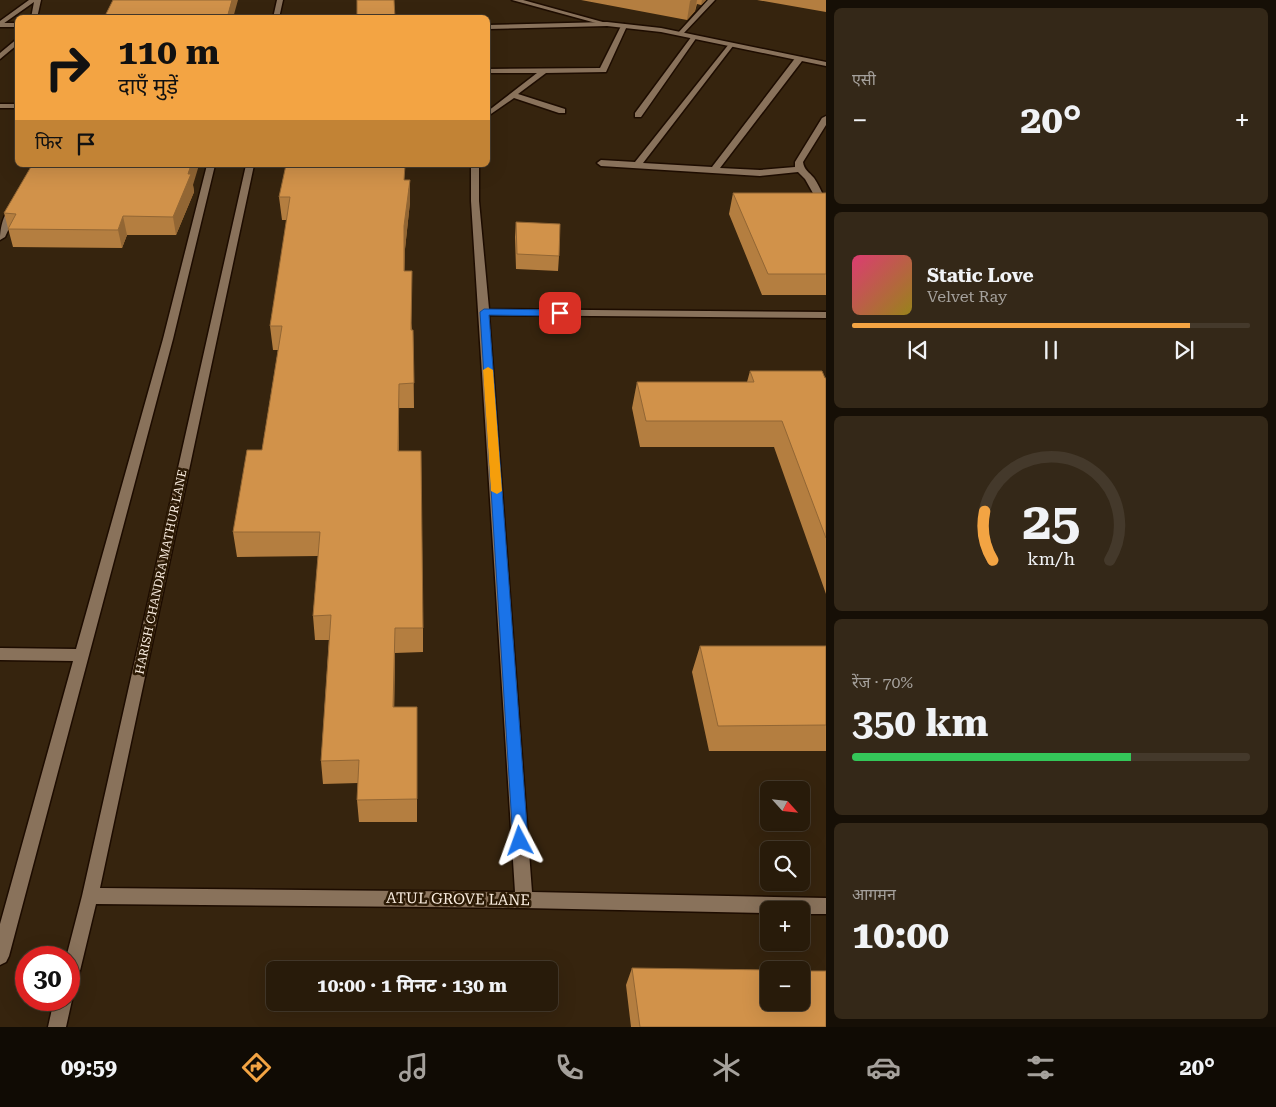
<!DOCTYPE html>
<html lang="hi">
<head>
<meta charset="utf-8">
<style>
	:root { --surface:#281b0a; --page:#342818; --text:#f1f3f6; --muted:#a5a19c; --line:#44392b; --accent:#f3a443 }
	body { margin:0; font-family:"Roboto Serif","Noto Sans Devanagari",serif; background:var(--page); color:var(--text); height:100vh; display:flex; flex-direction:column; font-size:19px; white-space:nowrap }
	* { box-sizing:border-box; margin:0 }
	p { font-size:16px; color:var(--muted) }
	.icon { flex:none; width:28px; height:28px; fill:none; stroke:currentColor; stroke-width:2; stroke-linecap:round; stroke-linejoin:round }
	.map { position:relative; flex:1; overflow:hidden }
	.side { display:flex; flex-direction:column; gap:8px; padding:8px; background:#160f06; width:450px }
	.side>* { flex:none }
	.guide { position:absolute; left:15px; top:15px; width:475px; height:152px; border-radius:8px; box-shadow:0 5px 20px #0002,0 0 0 1px var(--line); background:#f3a443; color:#111; overflow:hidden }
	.needle { width:32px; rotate:117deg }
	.fabs { position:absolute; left:760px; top:781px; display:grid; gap:10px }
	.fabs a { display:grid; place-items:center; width:50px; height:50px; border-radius:8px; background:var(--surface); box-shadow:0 5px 20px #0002,0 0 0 1px var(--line); font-size:25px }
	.speed { position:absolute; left:15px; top:946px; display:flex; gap:10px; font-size:25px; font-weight:700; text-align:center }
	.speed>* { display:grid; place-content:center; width:65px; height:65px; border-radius:50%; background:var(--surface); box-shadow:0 5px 20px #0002,0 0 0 1px var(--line); line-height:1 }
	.speed .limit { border:8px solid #d22; background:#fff; color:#111 }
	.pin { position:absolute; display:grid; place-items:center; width:42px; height:42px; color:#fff; margin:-21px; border-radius:10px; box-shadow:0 2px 8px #0006 }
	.me { position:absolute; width:55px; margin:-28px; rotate:356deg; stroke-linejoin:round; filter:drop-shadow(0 0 4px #0008) }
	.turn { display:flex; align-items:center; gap:18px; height:105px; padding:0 20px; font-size:22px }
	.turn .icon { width:65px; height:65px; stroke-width:2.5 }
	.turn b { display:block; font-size:35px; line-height:42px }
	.then { display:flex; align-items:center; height:48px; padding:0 20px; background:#0003; gap:10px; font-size:19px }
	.big { font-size:38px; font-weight:700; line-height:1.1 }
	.side .tile { flex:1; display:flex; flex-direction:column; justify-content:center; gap:8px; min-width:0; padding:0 18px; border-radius:8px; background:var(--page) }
	.side .dial { align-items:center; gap:0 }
	.dial svg { height:130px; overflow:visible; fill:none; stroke:var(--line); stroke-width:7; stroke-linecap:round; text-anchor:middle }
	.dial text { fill:var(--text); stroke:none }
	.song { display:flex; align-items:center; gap:15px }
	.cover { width:60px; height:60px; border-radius:8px; background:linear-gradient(135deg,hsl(340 70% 55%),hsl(50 70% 35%)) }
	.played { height:5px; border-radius:2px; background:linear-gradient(90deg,var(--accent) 85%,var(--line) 85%) }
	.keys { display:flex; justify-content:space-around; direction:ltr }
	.heat { display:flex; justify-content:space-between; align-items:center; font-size:28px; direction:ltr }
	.charge { height:8px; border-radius:4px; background:linear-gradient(90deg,#34c759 70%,var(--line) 0) }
	.trip { position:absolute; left:266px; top:961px; width:292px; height:50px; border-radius:8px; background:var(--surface); box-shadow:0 5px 20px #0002,0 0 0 1px var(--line); font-weight:700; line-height:50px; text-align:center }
	.tab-bar { display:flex; height:80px; justify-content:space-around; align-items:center; background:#100b04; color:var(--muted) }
	.tab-bar .icon { width:35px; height:35px }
	.tab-bar .selected { color:var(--accent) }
	.tab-bar b { font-size:22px; color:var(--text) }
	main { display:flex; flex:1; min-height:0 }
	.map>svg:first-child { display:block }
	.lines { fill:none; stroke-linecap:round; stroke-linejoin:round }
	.lane-casing { stroke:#1d0c00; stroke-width:3 }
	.street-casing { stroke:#1d0c00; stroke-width:3 }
	.secondary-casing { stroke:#1d0c00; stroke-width:3 }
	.lane { fill:#89725b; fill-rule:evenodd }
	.street { fill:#89725b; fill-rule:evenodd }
	.secondary { fill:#89725b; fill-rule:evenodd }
	.wall { fill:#b47e40 }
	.shaded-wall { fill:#926634 }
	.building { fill:#d1924a; stroke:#926634 }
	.route { fill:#1a73e8; stroke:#114b97 }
	.slow { fill:#f59e0b }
	.labels { text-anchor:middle; stroke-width:5; stroke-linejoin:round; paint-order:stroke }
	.street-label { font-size:12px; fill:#fcefe2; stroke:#2c1a05 }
	.near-street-label { font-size:15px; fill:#fcefe2; stroke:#2c1a05 }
</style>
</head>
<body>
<main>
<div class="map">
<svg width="826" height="1027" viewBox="0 0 826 1027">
	<rect width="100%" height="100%" fill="#36240e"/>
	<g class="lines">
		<g class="lane-casing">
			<path id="lane" d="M512,0H523L610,24L607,26Z
				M708,0H715L682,35H678V33Z
				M624,24L627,26L606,72L546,73L518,94L565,109V113H559L514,98L488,116V111L537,73H488V69L600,68L621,26Z
				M692,36L697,37L641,117H635V113Z
				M731,43L735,45L733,46L643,163L712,167L796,57H802V61L720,168L760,170L795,167V162L822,118L826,116V125L803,162C804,170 809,172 814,178C821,189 826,199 826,212L823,211L805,179L798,172L760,176L601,166L597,163L601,160L635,162L729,44Z
				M0,104H18V108H0Z
				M207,165H215L173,339L9,956L6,962L0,965V924L73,661L0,660V648L76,649L163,339Z
				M14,206L18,209L5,237L0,240C0,229 3,211 14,206Z"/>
		</g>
		<g class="street-casing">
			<path id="street" d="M277,0H283L279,18H273Z
				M607,22L661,28L826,62V66L661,32L607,26L488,29V25Z
				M0,23H18V27H0Z
				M246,165H254L100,888L515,892L471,201V165H479V201L489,309L826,312V318L489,315L532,892L826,898V914H801V910H769V913L524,908L96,904L78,979L75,985L69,988V958H66L82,896Z
				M69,993L72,1000L66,1027H48L54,1000H69Z"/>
		</g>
		<g class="secondary-casing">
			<path id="secondary" d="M29,0H41L37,18H31L34,2L0,26V21Z
				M18,38V44L0,59V53Z"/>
		</g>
		<use href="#lane" class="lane"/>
		<use href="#street" class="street"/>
		<use href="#secondary" class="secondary"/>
	</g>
	<path class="wall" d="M581,0H706L701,5L697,4L695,11L687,20Z
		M757,0H826V12Z
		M405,180L410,202L405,249L404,271L412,330H413L414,408H399V451L423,628V652L395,653L394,707H417V822H359L357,800L358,783L323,784L321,761L329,640H315L313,616L318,556L237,557L233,532L262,450L278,350H273L270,326L287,220H282L279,197Z
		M193,185L194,192L176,235H127L122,248L13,247L4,213Z
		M733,193H826V295H762L729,214Z
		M516,222L559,256L558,271L516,269L515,237Z
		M750,371L826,378V594L774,447H640L632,408L637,382H747Z
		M700,646H826V751H709L692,672Z
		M632,968L826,1027H631L626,985Z"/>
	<path class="shaded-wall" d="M232,0H238L233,18H227Z
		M691,0H697L695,11L687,20L690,1Z
		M702,0H706L701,5Z
		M191,165H199L193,185L194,192L176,235L173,217Z
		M410,180V202L405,249L404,294V226Z
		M123,216L127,235L122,248L118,230Z
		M399,384V408L398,476V451Z
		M395,628V653L394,731L393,707Z"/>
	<path class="building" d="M113,0H232L227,18H104Z
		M357,0H394L395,18H357Z
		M32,165H191L188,174H191L173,217L123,216L118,230L8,229L16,214L4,213Z
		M286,165H405L404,180H410L404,226V271H412L411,330H413L414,383L399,384L398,451H421L423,628H395L393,707H417V799L357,800L359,760L321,761L331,615L313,616L320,532H233L247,450H262L282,326H270L290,197H279Z
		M733,193H826V274H768Z
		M516,222L560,224L559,256L517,254Z
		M750,371H822L825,378H826V538L782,421H646L637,382H754Z
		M700,646H826V725L718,726Z
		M632,968L771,970H769V1002H801V971H826V1027H640Z"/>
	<path class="route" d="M484,309L560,310L565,313L560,316L489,315L528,841L525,846L520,848L515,846L513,841L480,312Z"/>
	<path class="slow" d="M488,367L493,370L502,491L497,494L491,491L483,370Z"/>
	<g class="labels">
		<g class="street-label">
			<text transform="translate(161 572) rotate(-78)" y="4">HARISH CHANDRA MATHUR LANE</text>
		</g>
		<g class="near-street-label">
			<text transform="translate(458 899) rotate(1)" y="5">ATUL GROVE LANE</text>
		</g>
	</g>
</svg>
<div class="fabs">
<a><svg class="needle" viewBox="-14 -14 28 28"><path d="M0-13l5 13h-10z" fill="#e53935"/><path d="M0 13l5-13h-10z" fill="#a5a19c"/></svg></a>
<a><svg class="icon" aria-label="search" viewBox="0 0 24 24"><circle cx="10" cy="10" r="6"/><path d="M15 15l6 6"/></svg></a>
<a>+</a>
<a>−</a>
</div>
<div class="speed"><div class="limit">30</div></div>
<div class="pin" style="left:560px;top:313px;background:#d93025"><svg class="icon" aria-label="arrive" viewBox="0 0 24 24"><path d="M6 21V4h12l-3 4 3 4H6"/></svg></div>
<svg class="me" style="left:520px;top:841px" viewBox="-20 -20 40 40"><path d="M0-17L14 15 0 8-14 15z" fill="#1a73e8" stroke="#fff" stroke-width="4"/></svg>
<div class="trip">10:00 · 1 मिनट · 130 m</div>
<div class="guide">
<div class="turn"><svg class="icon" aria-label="right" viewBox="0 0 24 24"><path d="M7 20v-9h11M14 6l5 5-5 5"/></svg><div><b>110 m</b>दाएँ मुड़ें</div></div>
<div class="then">फिर<svg class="icon" aria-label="arrive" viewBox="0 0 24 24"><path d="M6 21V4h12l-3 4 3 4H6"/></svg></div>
</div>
</div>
<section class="side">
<div class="tile"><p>एसी</p>
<div class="heat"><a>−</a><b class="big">20°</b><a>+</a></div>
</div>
<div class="tile">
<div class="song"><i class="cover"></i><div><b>Static Love</b><p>Velvet Ray</p></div></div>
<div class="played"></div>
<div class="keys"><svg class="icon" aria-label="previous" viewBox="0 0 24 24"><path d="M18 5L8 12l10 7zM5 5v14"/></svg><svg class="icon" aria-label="pause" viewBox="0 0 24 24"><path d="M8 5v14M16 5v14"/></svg><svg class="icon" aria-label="next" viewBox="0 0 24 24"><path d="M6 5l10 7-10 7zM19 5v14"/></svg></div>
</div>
<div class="tile dial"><svg viewBox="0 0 100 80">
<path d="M14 69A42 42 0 1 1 86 69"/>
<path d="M14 69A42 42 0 0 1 9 39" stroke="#f3a443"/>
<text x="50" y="56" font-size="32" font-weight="700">25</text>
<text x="50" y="72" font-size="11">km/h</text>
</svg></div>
<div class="tile"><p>रेंज · 70%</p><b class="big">350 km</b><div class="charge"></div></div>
<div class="tile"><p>आगमन</p><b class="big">10:00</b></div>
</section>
</main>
<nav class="tab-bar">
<b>09:59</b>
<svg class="icon selected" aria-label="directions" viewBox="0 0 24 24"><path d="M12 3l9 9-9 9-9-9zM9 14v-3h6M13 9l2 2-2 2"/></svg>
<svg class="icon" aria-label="music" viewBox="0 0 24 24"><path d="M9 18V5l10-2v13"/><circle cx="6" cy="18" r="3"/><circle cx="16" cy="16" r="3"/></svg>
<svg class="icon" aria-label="phone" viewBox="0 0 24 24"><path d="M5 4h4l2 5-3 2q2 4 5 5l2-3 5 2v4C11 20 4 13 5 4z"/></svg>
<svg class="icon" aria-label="climate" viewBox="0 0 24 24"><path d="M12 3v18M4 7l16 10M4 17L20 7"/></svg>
<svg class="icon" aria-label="car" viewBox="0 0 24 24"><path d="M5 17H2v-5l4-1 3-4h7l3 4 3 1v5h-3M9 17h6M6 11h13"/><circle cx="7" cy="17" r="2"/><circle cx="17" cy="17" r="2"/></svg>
<svg class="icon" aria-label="filters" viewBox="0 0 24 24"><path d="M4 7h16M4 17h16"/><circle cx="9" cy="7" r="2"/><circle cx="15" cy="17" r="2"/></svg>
<b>20°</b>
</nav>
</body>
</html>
